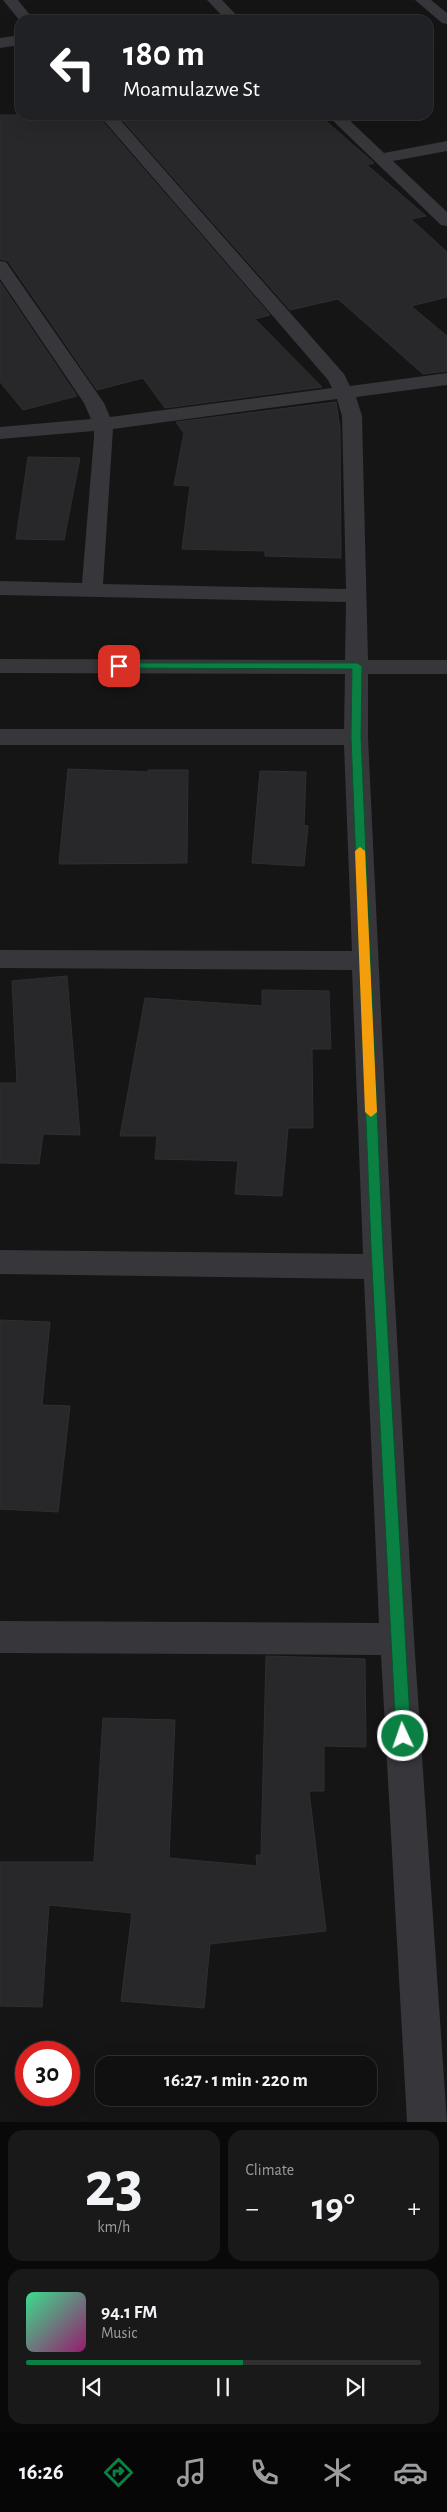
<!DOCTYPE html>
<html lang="en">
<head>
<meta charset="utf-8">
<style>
	:root { --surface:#101010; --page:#191919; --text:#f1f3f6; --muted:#9c9d9f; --line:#303030; --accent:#0b8043 }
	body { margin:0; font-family:"Alegreya Sans",sans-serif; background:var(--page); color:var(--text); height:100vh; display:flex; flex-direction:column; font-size:19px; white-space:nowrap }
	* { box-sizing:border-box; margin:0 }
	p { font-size:16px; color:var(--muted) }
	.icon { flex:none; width:28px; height:28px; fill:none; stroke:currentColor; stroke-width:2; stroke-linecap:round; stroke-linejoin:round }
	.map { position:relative; height:2122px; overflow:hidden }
	.details { display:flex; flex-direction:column; gap:8px; padding:8px; background:#090909; flex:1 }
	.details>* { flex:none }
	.hud { position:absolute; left:15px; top:15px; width:418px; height:105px; border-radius:15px; box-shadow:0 5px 20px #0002,0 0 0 1px var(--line); background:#202124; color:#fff; overflow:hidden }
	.speed { position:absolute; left:15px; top:2041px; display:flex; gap:10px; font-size:25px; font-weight:700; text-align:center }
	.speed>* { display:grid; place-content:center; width:65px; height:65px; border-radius:50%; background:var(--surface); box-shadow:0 5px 20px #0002,0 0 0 1px var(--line); line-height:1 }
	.speed .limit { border:8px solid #d22; background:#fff; color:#111 }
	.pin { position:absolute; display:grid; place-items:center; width:42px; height:42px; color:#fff; margin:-21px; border-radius:10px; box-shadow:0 2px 8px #0006 }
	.me { position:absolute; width:55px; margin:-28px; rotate:357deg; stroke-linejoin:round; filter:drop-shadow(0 0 4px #0008) }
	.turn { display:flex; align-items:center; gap:18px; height:105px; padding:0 25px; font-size:22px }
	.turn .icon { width:65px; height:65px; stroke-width:2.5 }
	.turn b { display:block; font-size:35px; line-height:42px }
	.big { font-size:38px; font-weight:700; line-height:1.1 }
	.details .card { flex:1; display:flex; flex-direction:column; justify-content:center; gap:8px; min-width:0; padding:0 18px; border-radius:15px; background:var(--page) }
	.details .dial { align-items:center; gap:0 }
	.dial b { font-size:65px; line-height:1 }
	.song { display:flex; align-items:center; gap:15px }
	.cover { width:60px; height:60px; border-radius:8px; background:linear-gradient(135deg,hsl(150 70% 55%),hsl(320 70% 35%)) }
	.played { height:5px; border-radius:2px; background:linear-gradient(90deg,var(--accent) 55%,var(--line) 55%) }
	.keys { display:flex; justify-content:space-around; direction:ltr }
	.heat { display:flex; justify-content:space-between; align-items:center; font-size:28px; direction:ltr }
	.details .tiles { flex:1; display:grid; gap:8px; grid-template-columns:1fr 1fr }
	.card:last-child { grid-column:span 2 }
	.trip { position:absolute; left:95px; top:2056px; width:282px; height:50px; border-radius:15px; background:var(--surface); box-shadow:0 5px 20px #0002,0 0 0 1px var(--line); font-weight:700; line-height:50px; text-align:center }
	.menu { display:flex; height:80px; justify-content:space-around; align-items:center; background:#060606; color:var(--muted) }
	.menu .icon { width:35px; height:35px }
	.menu .current { color:var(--accent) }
	.menu b { font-size:22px; color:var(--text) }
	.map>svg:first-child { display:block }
	.building { fill:#28282a; stroke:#2f2f32 }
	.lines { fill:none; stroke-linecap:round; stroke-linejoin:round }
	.minor { fill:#36363b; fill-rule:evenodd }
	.route { fill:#0b8043; stroke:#07532c }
	.slow { fill:#f59e0b }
</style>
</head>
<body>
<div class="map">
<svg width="447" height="2122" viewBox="0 0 447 2122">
	<rect width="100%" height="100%" fill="#151516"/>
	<path class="building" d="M0,115H97L270,315L255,319L322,387L165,408L143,378L97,390L8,261L0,259Z
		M118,115H319L374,163L367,165L426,216L411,219L447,252V297L411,306L447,336V371L423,374L338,299L290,310Z
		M0,282L77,396L23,410L0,382Z
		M336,402L340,428L341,558L265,556V551L182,549L190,486L174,485L184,433L176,422Z
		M28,457L80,458L64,540L16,539Z
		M68,769L148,772V770H188L187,863L59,864Z
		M260,771L306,772L304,825L308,826L304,866L252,863Z
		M67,976L80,1135L43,1134L39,1164L0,1163V1083H17L12,981Z
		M262,990L329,991L331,1049H312L313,1128H288L282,1196L235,1194L238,1161L155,1159L157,1136H120L145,998L262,1006Z
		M0,1320L50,1322L42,1405L70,1406L58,1512L0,1509Z
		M266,1656L365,1659L366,1747L324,1746V1791H309L326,1931L210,1944L204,2008L121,2001L132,1913L49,1905L42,2007L0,2006V1862H94L103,1718L175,1720L169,1858L257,1866L256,1855H261Z"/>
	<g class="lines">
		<path class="minor" d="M3,0H18L34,20L20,21Z
			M207,0H222L241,20H226Z
			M415,0H431L447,13V24L442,23Z
			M20,35V45L0,48V38Z
			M99,115H116L344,374L350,386L447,373V385L356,397L362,416L368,660H447V674H368V737L393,1267L414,1639L447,2122H407L381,1655L0,1653V1621L379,1623L364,1279L0,1274V1250L363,1254L352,970L0,968V950L352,951L344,745H0V729H344L345,674L0,673V659L345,660L346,602L0,595V581L82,583L94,437V431L0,439V427L91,419L84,403L0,279V261L6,262L104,403L110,417L332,388L328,380ZM337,399L342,416L346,589L103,584L113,429Z
			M327,115H344L384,153L447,141V151L393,161L447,212V226L441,225Z"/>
	</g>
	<path class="route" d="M119,663H357L362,666L361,737L383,1248L411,1736L408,1741L403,1743L398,1741L396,1736L371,1248L351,737L352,669L116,668V664Z"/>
	<path class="slow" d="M360,847L365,851L377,1112L371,1117L365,1112L355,851Z"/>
</svg>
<div class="speed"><div class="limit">30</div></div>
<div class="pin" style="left:119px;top:666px;background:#d93025"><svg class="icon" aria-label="arrive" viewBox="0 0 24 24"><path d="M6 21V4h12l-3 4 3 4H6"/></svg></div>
<svg class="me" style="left:403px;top:1736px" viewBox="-20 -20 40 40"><circle r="17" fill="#0b8043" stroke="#fff" stroke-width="3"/><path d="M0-11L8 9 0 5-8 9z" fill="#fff"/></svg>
<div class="trip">16:27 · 1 min · 220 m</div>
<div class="hud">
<div class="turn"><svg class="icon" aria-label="left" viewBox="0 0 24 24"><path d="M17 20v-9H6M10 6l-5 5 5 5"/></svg><div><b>180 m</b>Moamulazwe St</div></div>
</div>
</div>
<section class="details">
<div class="tiles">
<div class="card dial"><b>23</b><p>km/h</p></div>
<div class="card"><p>Climate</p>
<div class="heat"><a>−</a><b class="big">19°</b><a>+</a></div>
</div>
<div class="card">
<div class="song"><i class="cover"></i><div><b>94.1 FM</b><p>Music</p></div></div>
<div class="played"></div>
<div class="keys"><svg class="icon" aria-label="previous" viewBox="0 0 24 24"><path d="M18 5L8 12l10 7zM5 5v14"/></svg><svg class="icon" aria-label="pause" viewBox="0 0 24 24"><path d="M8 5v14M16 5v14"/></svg><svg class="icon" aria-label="next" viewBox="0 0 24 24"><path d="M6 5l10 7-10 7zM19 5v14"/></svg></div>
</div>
</div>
</section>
<nav class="menu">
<b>16:26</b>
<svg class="icon current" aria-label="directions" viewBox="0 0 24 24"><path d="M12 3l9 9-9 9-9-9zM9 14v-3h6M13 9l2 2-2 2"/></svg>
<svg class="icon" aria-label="music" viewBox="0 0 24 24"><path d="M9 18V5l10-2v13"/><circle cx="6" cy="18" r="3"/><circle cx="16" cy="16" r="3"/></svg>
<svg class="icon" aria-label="phone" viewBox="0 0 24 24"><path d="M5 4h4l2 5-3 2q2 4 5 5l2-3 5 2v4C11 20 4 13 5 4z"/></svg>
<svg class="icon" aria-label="climate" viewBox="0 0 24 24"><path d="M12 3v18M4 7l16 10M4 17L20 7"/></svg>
<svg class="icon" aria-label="car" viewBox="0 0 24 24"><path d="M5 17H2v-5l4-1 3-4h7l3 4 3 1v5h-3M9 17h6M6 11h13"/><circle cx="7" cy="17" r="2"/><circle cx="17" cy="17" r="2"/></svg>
</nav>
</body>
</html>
